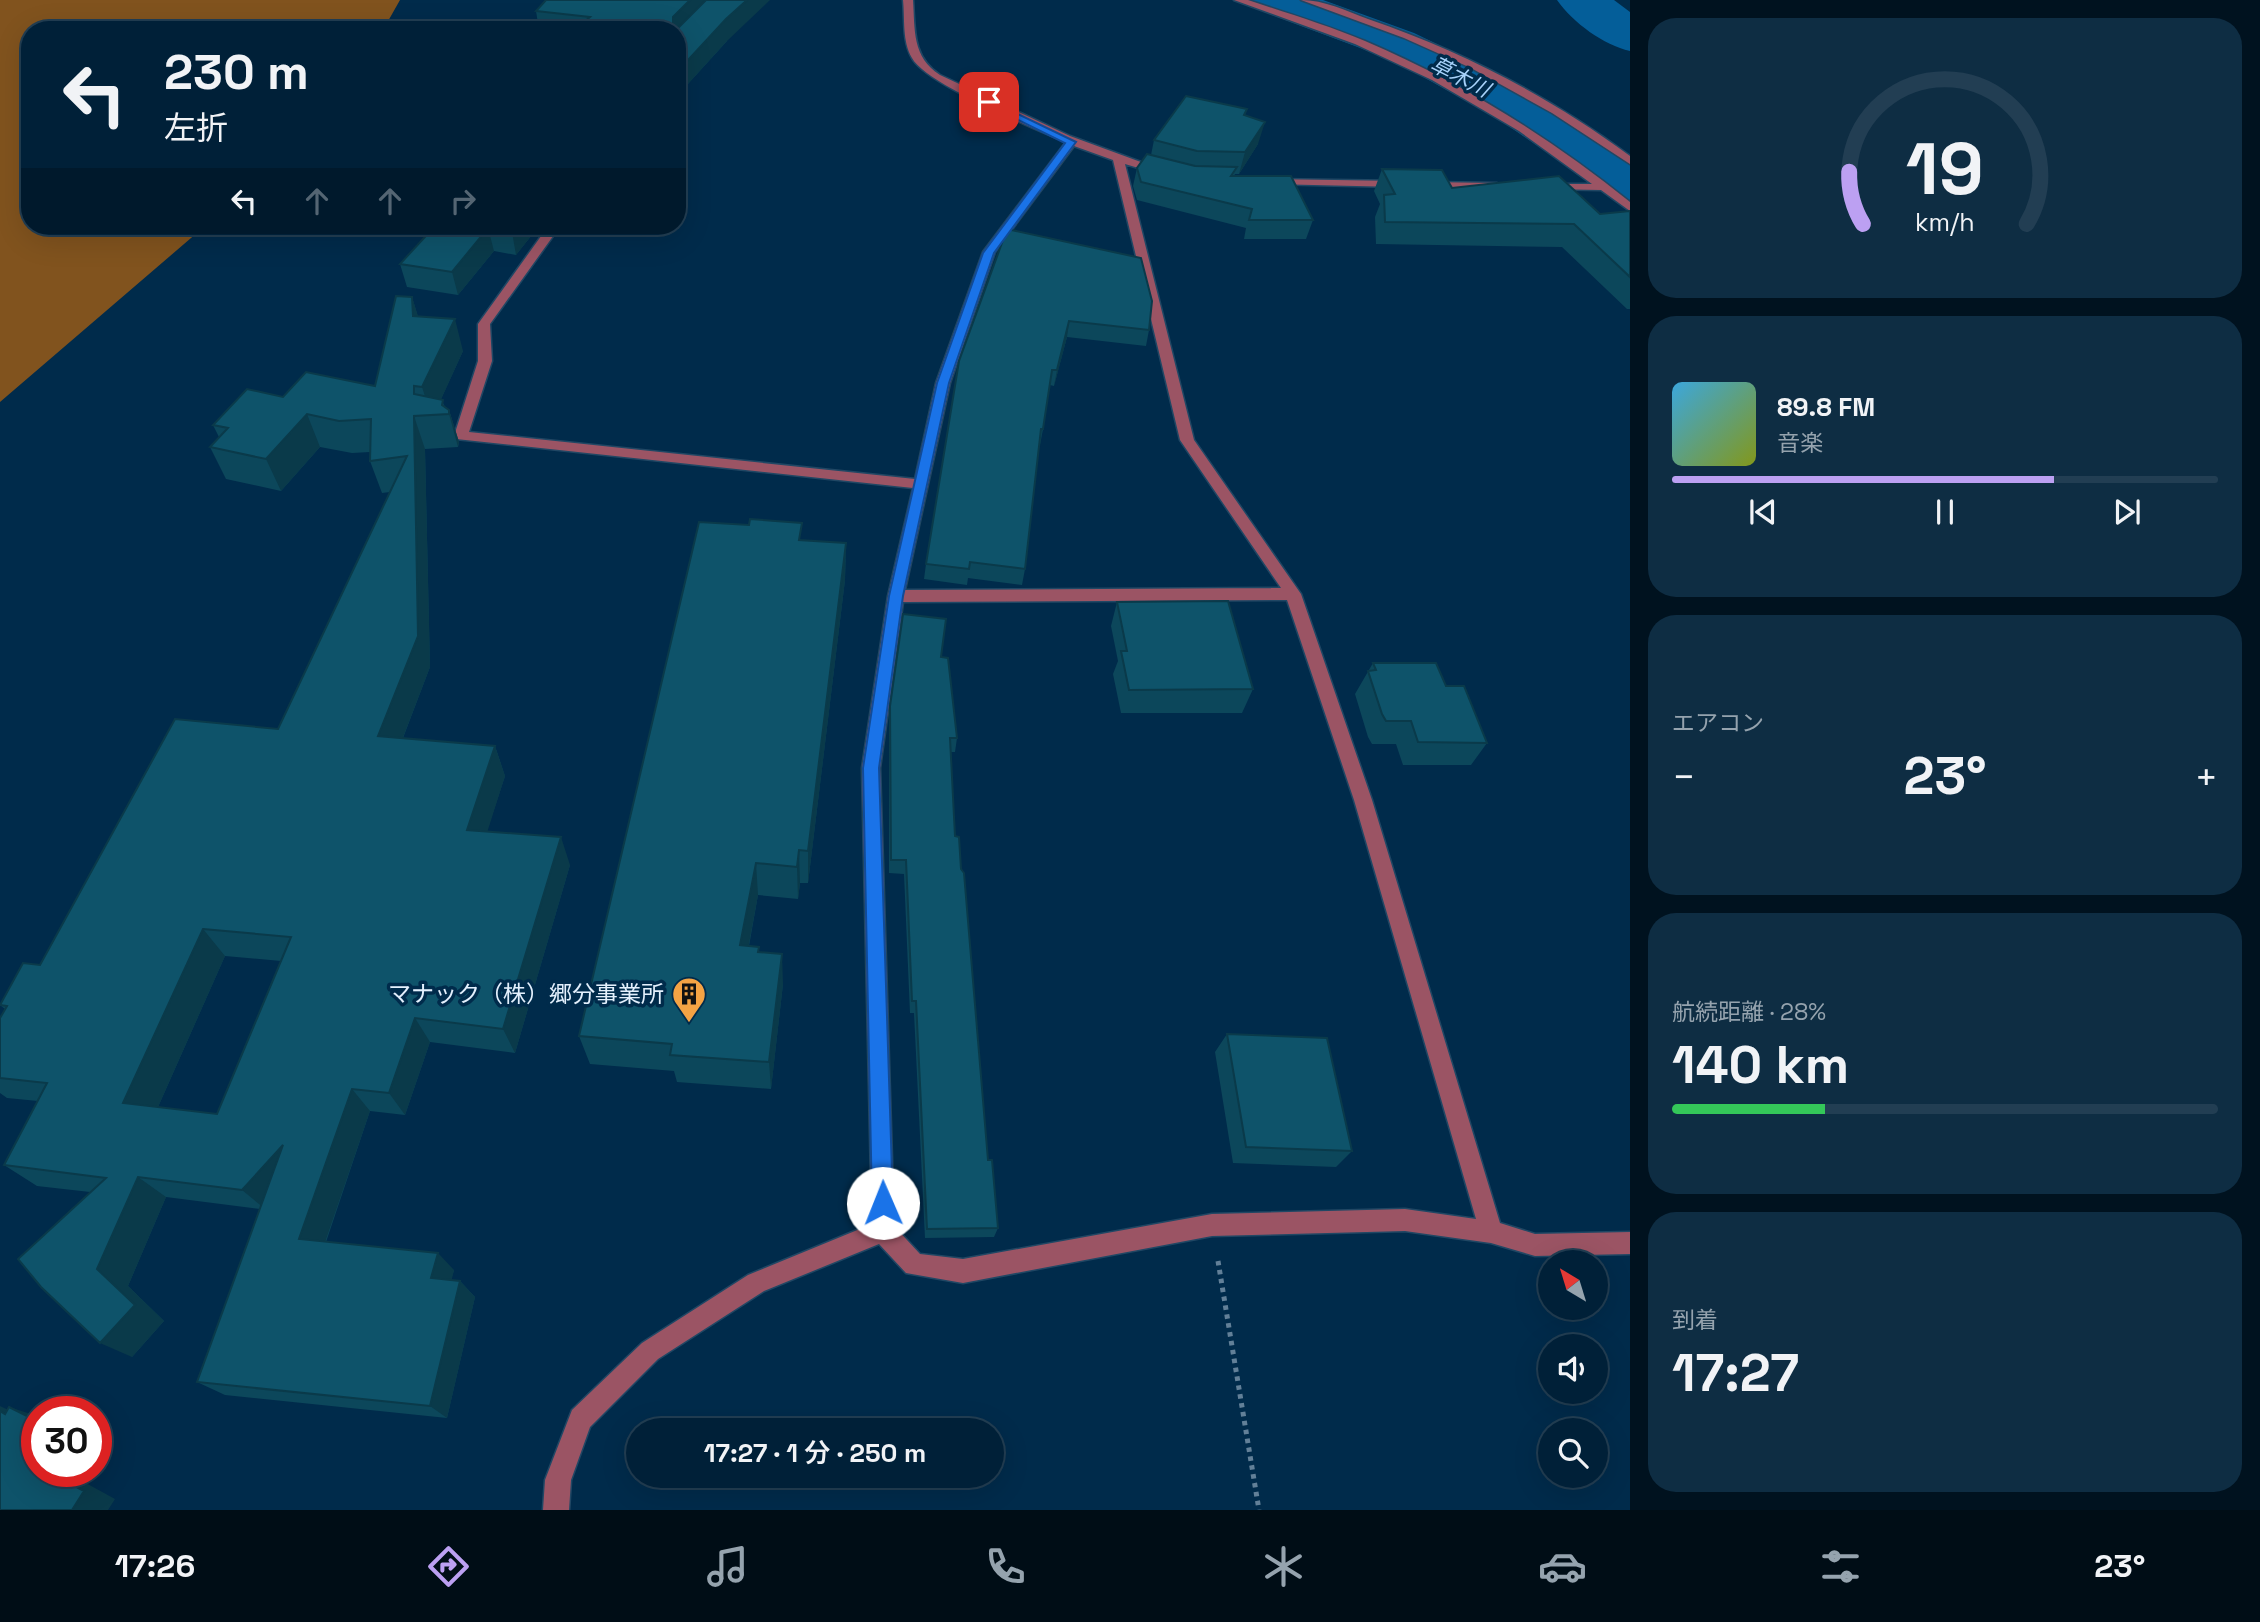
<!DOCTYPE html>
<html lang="ja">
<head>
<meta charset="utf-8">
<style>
	:root { --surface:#002038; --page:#0e2d43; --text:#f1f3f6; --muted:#95a3ae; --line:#223e53; --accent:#bca0f2 }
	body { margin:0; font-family:"Space Grotesk","Noto Sans JP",sans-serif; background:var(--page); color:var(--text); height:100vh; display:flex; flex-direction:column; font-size:26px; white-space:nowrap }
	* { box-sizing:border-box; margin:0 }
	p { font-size:23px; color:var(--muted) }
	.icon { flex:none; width:38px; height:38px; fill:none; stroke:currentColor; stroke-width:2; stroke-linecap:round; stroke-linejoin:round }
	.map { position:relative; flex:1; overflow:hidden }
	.side { display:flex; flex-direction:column; gap:18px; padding:18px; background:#00121f; width:630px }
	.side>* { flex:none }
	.guide { position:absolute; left:21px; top:21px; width:665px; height:214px; border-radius:28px; box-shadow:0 7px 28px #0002,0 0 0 2px var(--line); background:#002038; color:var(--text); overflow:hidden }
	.needle { width:46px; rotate:322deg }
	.fabs { position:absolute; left:1538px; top:1250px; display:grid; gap:14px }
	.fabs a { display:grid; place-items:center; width:70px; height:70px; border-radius:50%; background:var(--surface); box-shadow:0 7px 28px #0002,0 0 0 2px var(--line); font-size:35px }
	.speed { position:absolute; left:21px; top:1396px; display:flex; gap:14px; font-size:35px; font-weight:700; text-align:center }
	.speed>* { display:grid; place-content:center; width:91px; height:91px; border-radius:50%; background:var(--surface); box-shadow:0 7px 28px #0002,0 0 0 2px var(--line); line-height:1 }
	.speed .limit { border:10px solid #d22; background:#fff; color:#111 }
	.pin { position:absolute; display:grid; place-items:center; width:60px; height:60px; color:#fff; margin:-30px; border-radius:14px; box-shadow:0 4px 10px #0006 }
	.me { position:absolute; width:77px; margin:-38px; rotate:359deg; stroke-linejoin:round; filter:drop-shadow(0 0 5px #0008) }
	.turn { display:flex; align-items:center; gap:24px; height:147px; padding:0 28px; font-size:32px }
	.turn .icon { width:91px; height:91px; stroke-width:2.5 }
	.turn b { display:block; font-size:49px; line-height:60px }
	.lanes { display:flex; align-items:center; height:66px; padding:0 28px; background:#0003; justify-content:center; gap:35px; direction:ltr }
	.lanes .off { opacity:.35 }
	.big { font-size:52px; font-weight:600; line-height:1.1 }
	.side .tile { flex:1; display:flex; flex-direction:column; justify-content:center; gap:10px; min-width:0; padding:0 24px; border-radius:28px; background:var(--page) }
	.side .dial { align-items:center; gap:0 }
	.dial svg { height:182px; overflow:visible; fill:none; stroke:var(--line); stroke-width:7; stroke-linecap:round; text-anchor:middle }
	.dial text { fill:var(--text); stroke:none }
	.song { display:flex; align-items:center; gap:21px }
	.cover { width:84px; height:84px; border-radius:10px; background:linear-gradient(135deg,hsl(200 70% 55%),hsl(70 70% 35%)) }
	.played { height:7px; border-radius:4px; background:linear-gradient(90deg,var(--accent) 70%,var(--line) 70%) }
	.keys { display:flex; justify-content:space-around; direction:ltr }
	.heat { display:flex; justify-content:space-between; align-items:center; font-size:38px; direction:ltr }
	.charge { height:10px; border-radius:5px; background:linear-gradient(90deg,#34c759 28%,var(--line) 0) }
	.trip { position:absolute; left:626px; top:1418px; width:378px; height:70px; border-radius:35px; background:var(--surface); box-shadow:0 7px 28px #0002,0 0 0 2px var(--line); font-weight:600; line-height:70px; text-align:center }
	.tabs { display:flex; height:112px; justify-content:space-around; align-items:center; background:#000d16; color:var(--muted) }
	.tabs .icon { width:49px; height:49px }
	.tabs .active { color:var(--accent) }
	.tabs b { font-size:32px; color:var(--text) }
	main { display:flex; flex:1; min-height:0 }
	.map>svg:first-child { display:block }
	.forest { fill:#81531e }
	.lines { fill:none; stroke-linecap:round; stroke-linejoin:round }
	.river { fill:#045e99; fill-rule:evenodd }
	.minor-casing { stroke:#204764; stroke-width:3 }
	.path { stroke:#628098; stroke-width:5; stroke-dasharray:4.5 4.5; stroke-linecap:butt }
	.minor { fill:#9b5464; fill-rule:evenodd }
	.wall { fill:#0c475b; fill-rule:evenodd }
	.shaded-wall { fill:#0a3a4a }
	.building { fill:#0e536a; stroke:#0a3a4a; stroke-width:2; fill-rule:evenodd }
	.route { fill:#1a73e8; stroke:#114b97; stroke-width:2 }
	.labels { text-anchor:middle; stroke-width:7; stroke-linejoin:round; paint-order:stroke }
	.far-water-label { font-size:21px; font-style:italic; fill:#a8d3fb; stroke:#002b4b }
	.poi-label { font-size:23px; fill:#e3f0fd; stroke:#002b4b; text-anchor:end }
</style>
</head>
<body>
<main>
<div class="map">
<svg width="1630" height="1510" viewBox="0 0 1630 1510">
	<rect width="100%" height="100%" fill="#002b4b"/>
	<path class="forest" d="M0,0H400L383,30H30V226H205L0,402Z"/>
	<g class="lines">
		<path class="river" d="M1251,0H1323L1414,33L1507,78L1630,155V200L1609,195L1497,118L1409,69L1363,49L1259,10Z
			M1557,0H1614L1630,12V51C1604,45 1573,23 1557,0Z"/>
		<g class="minor-casing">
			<path id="minor" d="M903,0H913C915,30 912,57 940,75L1070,136L1168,172L1162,175L1125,164L1194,440L1301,594L1372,800L1500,1223L1535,1234L1630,1232V1254L1535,1256L1491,1243L1405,1231L1212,1236L963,1283L906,1273L879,1244L764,1291L658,1359L590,1427L571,1480L569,1510H543L545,1480L572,1410L642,1343L748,1275L872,1224L862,768L888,596L913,488L456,439L454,436L478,361V324L544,232L540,226H552L556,232L490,324L492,361L469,432L915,479L936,383L983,252L1066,142C1035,129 926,84 912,58C902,41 905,19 903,0ZM1074,146L1113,160L1180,440L1281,588L905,590L950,383L995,252ZM1287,600L1354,800L1476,1219L1405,1209L1212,1214L963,1259L920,1254L894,1226L880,768L903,602Z
				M1234,0H1248C1287,13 1327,25 1365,41C1461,82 1549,137 1630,202V211L1601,190L1545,189V185L1549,184H1592L1519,131L1432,80L1355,44Z
				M1301,0C1324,0 1347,11 1368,19C1462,51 1550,97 1630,156V164L1552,113L1471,68L1404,38Z
				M1266,179L1399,181L1405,184L1399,187L1270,184L1266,183Z
				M1427,182L1497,183L1503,186L1497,189L1423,187L1421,185Z"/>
		</g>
		<path class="path" d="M1218,1261L1259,1510"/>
		<use href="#minor" class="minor"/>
	</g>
	<path class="wall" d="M546,0L727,41L677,96V30H539L536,11Z
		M1247,109L1245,115L1258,144L1239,174H1235L1234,176L1313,220L1306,239H1244L1246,228L1137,200L1133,186L1137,168L1151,155L1154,140Z
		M1382,169L1452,188L1600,214L1630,211V309H1627L1562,247L1376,244L1375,217L1380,204L1374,191Z
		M435,226H539L516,255L494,251L458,295L407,287L400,264Z
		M1007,229L1149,330L1146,346L1067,337L1054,386L1050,385L1043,429L1040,445L1039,444L1025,569L1022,585L968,578L967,585L924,579L926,564Z
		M412,297L418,317L463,351L441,399L445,407L449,410L459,442L458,447L425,449L430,667L403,738L495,746L505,776L487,831L570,865L515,1053L430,1042L405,1115L370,1111L326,1242L454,1270L451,1280L460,1281L475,1297L447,1418L225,1395L197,1382L260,1209L166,1197L128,1286L164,1321L132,1357L90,1192L37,1186L4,1165L38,1101L7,1098L0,1093V1018L5,1009L0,1005L278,729L390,492L382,493L370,461V452L352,453L320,447L281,491L226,479L210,447L219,437L213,425L283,397L375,386ZM225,956L281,961L217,1114L158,1107Z
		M749,525L802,540L846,543L845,580L808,883H800L798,899L758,895L749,946L759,947V952L783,984L771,1089L677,1082L674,1071L590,1064L579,1036Z
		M1117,602L1253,689L1242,713H1121L1113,674L1118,661L1111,626Z
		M941,657L957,738L955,752H951L955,836L961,869L988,1160L998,1228L994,1237L925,1238L914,1013H910L904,874L889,873V721L890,706Z
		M1373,663L1446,686L1487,743L1471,765H1403L1396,744H1372L1368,737L1355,694Z
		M1227,1034L1352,1151L1336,1167L1233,1163L1215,1052Z"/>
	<path class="shaded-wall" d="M690,0H711L677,36L673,30V17Z
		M747,0H770L727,41L677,96V72L726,19Z
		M1265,122L1258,144L1239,174L1245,152Z
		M517,226H539L516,255L512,232Z
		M488,228L494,251L458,295L452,272Z
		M412,297L422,329L413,316Z
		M455,319L463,351L434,415H431L422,387Z
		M1069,321L1067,337L1054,386L1057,370Z
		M449,410L459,442L458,447L449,414Z
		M307,414L320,447L281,491L266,459Z
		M414,416L425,449L430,667L392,766L378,736Z
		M846,543L845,580L808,883V851Z
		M495,746L505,776L479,858L467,830Z
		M561,837L570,865L515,1053L503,1029Z
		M799,850L800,883L798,899L797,867Z
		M756,863L758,895L743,976L740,945Z
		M203,929L225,956L150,1125L123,1103Z
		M782,954L783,984L771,1089L769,1062Z
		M415,1018L430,1042L405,1115L389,1093Z
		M352,1089L370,1111L320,1257L299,1239Z
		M283,1145L265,1209L242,1190Z
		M138,1177L166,1197L128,1286L164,1321L132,1357L100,1343L97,1269Z
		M438,1253L454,1270L448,1295L431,1278Z
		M460,1281L475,1297L447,1418L430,1406Z
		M0,1406L37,1424L0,1411Z
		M9,1407L37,1416V1421Z
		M96,1445L104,1449L96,1463Z
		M54,1472H91L84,1482L115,1499L108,1510H72L52,1474Z"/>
	<path class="building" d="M546,0H690L673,17V28L675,30H575L590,17L536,11Z
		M706,0H747L726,19L677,72V30H676Z
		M1186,96L1247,109L1244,115L1265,122L1245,152L1197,151L1154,140Z
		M1147,154L1195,166L1237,167L1231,176H1291L1313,220H1249L1252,209L1141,182L1137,168Z
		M1382,169L1442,170L1452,188L1559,176L1600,214L1630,211V277L1574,224L1385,222L1384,195L1395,194Z
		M435,226H517L512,232L488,228L452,272L400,264Z
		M1007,229L1141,258L1152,301L1149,330L1069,321L1057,370H1052L1043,429H1041L1025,569L970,562L969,569L926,564L959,361Z
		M396,296L412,297L413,316L455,319L422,387L414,386V394L443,400L442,405L449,410V414L414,416L418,636L378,736L495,746L467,830L561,837L503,1029L415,1018L389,1093L352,1089L299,1239L438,1253L431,1278L460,1281L430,1406L197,1382L283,1145L242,1190L138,1177L97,1269L135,1305L100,1343L41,1287L18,1259L106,1178L4,1165L47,1083L0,1078V1018L7,1006L0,1005L23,963L40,965L175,719L278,729L407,456L370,461L371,419L339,421L307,414L266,459L210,447L228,428L213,425L247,389L283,397L306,372L375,386ZM203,929L291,937L217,1114L123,1103Z
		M750,519L802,523L799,540L846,543L808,851L799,850L797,867L756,863L740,945L759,947L758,952L782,954L769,1062L670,1055L672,1044L579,1036L699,522L749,525Z
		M1228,601L1253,689L1129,690L1121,651H1127L1117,602Z
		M903,614L946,619L941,657L948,658L957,738H950L955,836L959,837L961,869L964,873L988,1160H992L998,1228L927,1229L916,1001H912L906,860H891L890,706Z
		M1373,663H1436L1446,686H1464L1487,743L1418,742L1411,721H1386L1382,714L1368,671L1376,670Z
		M1227,1034L1327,1038L1352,1151L1246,1147Z
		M9,1407L37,1421V1472H54L52,1474L84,1491L72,1510H0V1411L5,1414Z"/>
	<path class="route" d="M989,100L1076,142L994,253L949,383L903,596L879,768L893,1203L890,1211L883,1214L875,1211L872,1203L863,768L889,596L937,383L983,253L1065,143L986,104V100Z"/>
	<defs>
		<g id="building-pin" transform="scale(1.75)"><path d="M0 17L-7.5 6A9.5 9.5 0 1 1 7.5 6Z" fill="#f4a344" stroke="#002b4b"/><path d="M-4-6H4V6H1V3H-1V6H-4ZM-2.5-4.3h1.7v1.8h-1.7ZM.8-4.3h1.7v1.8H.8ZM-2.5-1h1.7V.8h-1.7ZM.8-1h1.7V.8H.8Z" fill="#111"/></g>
	</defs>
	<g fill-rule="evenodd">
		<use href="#building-pin" x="689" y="994"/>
	</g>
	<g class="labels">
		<g class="far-water-label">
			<text transform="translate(1460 77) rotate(27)" y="7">草木川</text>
		</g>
		<g class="poi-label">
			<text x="664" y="1002">マナック（株）郷分事業所</text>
		</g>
	</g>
</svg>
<div class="fabs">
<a><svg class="needle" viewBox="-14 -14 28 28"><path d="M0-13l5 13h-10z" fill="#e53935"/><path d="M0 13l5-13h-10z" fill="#95a3ae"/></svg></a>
<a><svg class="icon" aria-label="sound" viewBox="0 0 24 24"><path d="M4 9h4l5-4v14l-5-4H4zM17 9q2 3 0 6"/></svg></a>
<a><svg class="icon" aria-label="search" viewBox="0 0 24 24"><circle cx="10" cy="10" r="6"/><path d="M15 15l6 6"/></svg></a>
</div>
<div class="speed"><div class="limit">30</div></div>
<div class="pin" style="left:989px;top:102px;background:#d93025"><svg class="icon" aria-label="arrive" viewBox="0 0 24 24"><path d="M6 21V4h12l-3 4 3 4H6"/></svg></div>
<svg class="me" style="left:883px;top:1203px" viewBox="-20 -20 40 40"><circle r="19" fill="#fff"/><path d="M0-13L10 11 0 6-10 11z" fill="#1a73e8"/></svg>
<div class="trip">17:27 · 1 分 · 250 m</div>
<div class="guide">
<div class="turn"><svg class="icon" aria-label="left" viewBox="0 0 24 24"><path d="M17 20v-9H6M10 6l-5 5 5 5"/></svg><div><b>230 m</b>左折</div></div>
<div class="lanes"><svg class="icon" aria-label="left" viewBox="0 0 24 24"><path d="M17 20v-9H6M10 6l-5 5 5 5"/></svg><svg class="icon off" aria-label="ahead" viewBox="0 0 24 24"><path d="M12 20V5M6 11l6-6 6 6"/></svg><svg class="icon off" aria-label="ahead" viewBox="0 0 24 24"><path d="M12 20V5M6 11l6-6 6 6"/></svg><svg class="icon off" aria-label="right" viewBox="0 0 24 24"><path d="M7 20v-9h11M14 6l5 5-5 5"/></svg></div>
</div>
</div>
<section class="side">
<div class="tile dial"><svg viewBox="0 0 100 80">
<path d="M14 69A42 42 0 1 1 86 69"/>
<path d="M14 69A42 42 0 0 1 8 46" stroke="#bca0f2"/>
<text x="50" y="56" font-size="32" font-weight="700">19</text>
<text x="50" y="72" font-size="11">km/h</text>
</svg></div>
<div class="tile">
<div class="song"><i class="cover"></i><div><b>89.8 FM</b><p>音楽</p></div></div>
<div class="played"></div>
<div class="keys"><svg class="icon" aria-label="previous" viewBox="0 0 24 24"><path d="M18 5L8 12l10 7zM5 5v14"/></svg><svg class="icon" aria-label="pause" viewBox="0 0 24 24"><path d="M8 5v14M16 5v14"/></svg><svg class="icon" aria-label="next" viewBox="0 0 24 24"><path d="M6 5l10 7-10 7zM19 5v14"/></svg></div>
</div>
<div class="tile"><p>エアコン</p>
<div class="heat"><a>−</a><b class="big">23°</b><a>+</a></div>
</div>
<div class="tile"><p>航続距離 · 28%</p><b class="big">140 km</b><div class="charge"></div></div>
<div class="tile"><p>到着</p><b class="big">17:27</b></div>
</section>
</main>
<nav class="tabs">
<b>17:26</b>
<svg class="icon active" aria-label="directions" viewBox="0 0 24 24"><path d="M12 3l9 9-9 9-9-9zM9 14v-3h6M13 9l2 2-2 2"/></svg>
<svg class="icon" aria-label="music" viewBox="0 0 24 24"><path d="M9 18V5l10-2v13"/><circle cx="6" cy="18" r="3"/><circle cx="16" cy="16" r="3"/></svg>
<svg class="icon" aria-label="phone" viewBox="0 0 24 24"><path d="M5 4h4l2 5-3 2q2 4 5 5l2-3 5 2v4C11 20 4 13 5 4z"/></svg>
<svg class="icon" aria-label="climate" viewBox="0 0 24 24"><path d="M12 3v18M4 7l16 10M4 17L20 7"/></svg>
<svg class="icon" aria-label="car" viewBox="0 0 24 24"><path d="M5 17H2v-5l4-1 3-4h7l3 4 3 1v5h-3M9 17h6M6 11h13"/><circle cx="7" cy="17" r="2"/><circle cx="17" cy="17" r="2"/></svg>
<svg class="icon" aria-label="filters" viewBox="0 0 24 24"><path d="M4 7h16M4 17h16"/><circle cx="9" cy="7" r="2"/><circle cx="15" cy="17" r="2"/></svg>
<b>23°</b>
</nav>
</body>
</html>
